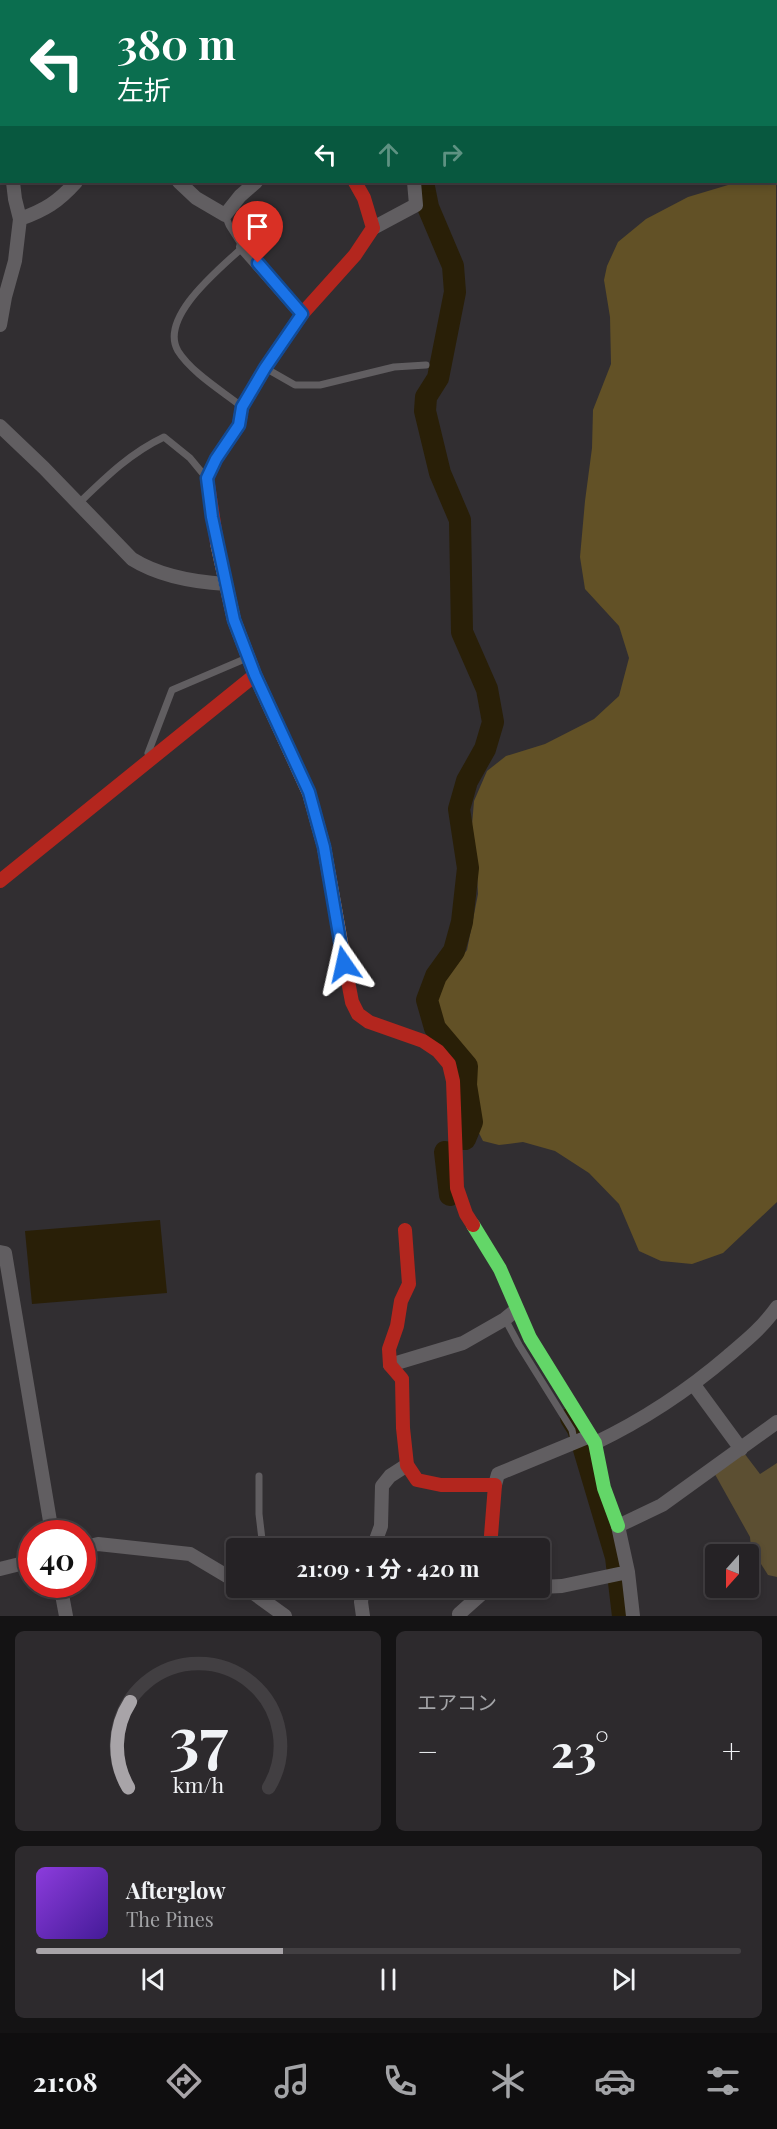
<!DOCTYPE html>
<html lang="ja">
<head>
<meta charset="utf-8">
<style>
	:root { --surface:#252225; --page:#2d2a2d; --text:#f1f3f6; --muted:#a3a4a7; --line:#423f42; --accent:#a8a4a8 }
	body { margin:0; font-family:"Playfair Display","Noto Sans JP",serif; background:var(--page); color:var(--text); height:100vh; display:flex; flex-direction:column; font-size:22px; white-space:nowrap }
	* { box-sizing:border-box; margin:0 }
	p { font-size:20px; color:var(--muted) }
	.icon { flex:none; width:33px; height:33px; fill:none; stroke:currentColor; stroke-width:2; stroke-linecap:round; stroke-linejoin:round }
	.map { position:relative; height:1616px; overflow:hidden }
	.drawer { display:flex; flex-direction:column; gap:15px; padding:15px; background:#141314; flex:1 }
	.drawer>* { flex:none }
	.top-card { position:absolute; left:0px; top:0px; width:777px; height:183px; box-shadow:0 3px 9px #0003,0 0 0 2px var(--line); background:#0b6e4f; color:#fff; overflow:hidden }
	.needle { width:39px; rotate:201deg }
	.tools { position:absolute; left:705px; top:1544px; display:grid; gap:12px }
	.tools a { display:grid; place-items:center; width:54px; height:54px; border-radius:6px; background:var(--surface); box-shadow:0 3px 9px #0003,0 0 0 2px var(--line); font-size:30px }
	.speed { position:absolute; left:18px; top:1520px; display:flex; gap:12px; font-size:30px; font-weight:700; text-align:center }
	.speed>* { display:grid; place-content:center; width:78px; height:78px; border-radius:50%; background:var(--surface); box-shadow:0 3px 9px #0003,0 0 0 2px var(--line); line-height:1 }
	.speed .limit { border:9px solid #d22; background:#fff; color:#111 }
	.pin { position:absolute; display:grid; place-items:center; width:51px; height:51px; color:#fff; margin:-62px -26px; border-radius:50% 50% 50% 0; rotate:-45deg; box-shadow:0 0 6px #0007 }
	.pin .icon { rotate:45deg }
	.me { position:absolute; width:66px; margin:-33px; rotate:349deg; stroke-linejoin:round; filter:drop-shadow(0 0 4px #0008) }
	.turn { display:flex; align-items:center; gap:21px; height:126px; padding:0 18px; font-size:27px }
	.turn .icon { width:78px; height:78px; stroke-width:2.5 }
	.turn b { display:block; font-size:42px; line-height:51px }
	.lanes { display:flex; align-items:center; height:57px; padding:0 18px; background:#0003; justify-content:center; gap:30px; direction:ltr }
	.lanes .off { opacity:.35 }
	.big { font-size:45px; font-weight:700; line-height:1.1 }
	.drawer .card { flex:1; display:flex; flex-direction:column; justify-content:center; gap:9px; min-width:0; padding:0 21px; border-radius:9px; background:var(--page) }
	.drawer .dial { align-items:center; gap:0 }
	.dial svg { height:156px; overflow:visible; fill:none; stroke:var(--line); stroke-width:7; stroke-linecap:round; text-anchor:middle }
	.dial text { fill:var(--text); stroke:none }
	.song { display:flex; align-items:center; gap:18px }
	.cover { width:72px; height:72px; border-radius:9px; background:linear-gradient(135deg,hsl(270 70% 55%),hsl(260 70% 35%)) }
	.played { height:6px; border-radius:3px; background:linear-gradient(90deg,var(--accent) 35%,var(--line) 35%) }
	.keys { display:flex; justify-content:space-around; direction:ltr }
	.heat { display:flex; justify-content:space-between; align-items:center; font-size:33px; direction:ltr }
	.drawer .tiles { flex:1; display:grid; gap:15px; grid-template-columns:1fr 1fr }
	.card:last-child { grid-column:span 2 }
	.trip { position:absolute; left:226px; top:1538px; width:324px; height:60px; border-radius:6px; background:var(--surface); box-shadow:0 3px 9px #0003,0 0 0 2px var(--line); font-weight:700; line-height:60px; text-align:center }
	.dock { display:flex; height:96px; justify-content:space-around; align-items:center; background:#0f0e0f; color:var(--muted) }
	.dock .icon { width:42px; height:42px }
	.dock .selected { color:var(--accent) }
	.dock b { font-size:27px; color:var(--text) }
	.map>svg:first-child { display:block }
	.green { fill:#5c4f32 }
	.forest { fill:#625126 }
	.water { fill:#291f07 }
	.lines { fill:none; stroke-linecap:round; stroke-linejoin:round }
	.river { stroke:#291f07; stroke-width:22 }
	.lane { stroke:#615e61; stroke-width:7 }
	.street { stroke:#615e61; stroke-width:14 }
	.fast { stroke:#63d668; stroke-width:14 }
	.slow { stroke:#ff974d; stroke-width:14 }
	.jam { stroke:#b3261e; stroke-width:14 }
	.route-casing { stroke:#114b97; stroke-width:15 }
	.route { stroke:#1a73e8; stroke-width:10 }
</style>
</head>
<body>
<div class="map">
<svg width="777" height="1616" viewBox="0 0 777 1616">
	<rect width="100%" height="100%" fill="#312e31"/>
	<path class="green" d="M741,1449L760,1474L777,1463V1577L768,1575L751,1548L750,1537L712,1469Z"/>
	<path class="forest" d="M776,172L777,1202L723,1253L692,1264L661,1261L639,1251L619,1204L589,1173L555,1151L523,1142L499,1145L483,1141L476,1127L474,1085L475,1066L443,1022L434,1001L443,981L467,950L478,894L476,853L472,825L474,801L487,771L506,756L545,744L594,719L619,696L629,658L619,626L585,589L580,557L585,501L592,448L593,410L611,364L610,317L604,280L607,266L618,242L646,219L688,197L738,182H776Z"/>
	<path class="water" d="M160,1220L167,1293L32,1304L25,1231Z"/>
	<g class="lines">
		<path class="river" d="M364,0V2
			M423,182L428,207L453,266L455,292L438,378L426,397L425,411L440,473L460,520L462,632L487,689L493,722L485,749L467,781L459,809L468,868L462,922L454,951L436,976L427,1000L435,1028L467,1066L466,1085L472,1122L465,1139
			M445,1152L450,1195
			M571,1418L578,1429L616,1557L623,1616"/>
		<path class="lane" d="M225,215L229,225L243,247C222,267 158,317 178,351C191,372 222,391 241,406
			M267,369L295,385H320L394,367L426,365
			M78,504C105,478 130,453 164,437L190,458L204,475
			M148,753L172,690L247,658
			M505,1319L519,1345L572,1430L575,1444
			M259,1476V1514L263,1548
			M258,1595L263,1587"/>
		<path class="street" d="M356,0V2
			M35,2L37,0
			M0,35L2,33
			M0,77L2,90
			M13,182L15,199L20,219
			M179,182L196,198L225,215L240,196L256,182
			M373,228L416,205L414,182
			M243,247L302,314
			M0,296L5,297L0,325
			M5,297L15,261L20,219C45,210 58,202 76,182
			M0,426L44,468L132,559C159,576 193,582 226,584
			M0,1252L5,1253L52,1533
			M390,1365L463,1343L505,1319L516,1310
			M694,1385L741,1449
			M595,1443C645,1419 686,1392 728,1356C747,1340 762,1328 777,1307
			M495,1485L498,1474L590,1436
			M82,1548L98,1544L190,1554L237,1582
			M373,1548L381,1526L382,1486L390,1476L407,1465
			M0,1569L32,1561
			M60,1584L66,1616
			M245,1587L285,1616
			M540,1587L562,1586L628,1572
			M487,1589L539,1587
			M459,1614L487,1589V1587
			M363,1616L361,1602L363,1587
			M633,1616L628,1572L618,1526L662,1505L777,1422"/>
		<path class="fast" d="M473,1225L500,1269L530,1338L595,1443L604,1488L618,1526"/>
		<path class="slow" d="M217,543L234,620L255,675L309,793L324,847L347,976"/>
		<path class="jam" d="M217,543L207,478L216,459L239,425L242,407L265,368L302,314L355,255L373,228L364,198L355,182
			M0,881L255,675
			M347,976L352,1002L358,1014L369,1022L423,1041L438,1051L449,1064L453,1081L457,1188L466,1214L473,1225
			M405,1230L409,1284L401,1301L397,1326L389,1349L390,1365L402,1379L403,1428L407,1465L417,1480L441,1485H495L490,1548"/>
	</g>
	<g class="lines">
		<g class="route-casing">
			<path id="route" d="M258,263L302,314L265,368L242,407L239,425L216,459L207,478L212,517L234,620L255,675L309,792L324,847L344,964"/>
		</g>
		<use href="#route" class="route"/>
	</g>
</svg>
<div class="tools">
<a><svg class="needle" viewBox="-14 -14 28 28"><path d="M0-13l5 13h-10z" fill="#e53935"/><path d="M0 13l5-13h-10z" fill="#a3a4a7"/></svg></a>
</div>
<div class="speed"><div class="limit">40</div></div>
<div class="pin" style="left:258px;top:263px;background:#d93025"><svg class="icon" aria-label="arrive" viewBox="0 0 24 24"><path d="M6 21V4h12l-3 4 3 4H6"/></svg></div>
<svg class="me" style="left:344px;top:964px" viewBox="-20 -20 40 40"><path d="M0-17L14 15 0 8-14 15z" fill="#1a73e8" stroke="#fff" stroke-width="4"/></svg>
<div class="trip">21:09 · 1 分 · 420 m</div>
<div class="top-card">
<div class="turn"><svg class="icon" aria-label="left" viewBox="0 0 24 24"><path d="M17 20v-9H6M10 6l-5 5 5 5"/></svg><div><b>380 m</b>左折</div></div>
<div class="lanes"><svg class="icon" aria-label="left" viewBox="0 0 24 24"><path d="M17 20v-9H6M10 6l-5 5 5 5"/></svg><svg class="icon off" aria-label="ahead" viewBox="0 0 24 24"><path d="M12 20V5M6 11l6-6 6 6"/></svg><svg class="icon off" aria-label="right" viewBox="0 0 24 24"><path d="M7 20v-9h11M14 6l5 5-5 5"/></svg></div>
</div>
</div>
<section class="drawer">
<div class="tiles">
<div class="card dial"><svg viewBox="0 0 100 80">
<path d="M14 69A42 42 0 1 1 86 69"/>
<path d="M14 69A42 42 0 0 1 15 25" stroke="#a8a4a8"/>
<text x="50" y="56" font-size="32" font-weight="700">37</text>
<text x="50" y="72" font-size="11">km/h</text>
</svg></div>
<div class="card"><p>エアコン</p>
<div class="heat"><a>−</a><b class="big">23°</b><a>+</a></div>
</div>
<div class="card">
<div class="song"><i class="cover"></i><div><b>Afterglow</b><p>The Pines</p></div></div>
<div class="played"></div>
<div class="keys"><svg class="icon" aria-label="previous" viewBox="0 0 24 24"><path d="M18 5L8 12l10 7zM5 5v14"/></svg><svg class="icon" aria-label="pause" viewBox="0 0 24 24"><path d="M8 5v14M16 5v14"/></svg><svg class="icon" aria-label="next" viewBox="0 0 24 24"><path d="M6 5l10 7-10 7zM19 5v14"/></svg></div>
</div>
</div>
</section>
<nav class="dock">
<b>21:08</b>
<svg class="icon selected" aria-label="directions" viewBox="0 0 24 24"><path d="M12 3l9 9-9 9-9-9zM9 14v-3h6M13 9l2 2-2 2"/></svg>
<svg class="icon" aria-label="music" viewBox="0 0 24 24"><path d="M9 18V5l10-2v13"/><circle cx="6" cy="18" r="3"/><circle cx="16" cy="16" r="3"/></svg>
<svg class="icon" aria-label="phone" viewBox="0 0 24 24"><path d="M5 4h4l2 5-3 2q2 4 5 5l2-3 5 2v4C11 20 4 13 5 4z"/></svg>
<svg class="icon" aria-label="climate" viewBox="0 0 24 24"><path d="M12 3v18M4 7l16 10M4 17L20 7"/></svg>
<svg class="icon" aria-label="car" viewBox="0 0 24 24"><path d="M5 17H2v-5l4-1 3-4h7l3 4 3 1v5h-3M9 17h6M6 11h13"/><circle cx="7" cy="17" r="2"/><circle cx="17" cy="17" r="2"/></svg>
<svg class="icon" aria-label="filters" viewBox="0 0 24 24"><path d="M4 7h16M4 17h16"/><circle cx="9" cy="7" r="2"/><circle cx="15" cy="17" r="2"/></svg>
</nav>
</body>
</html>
